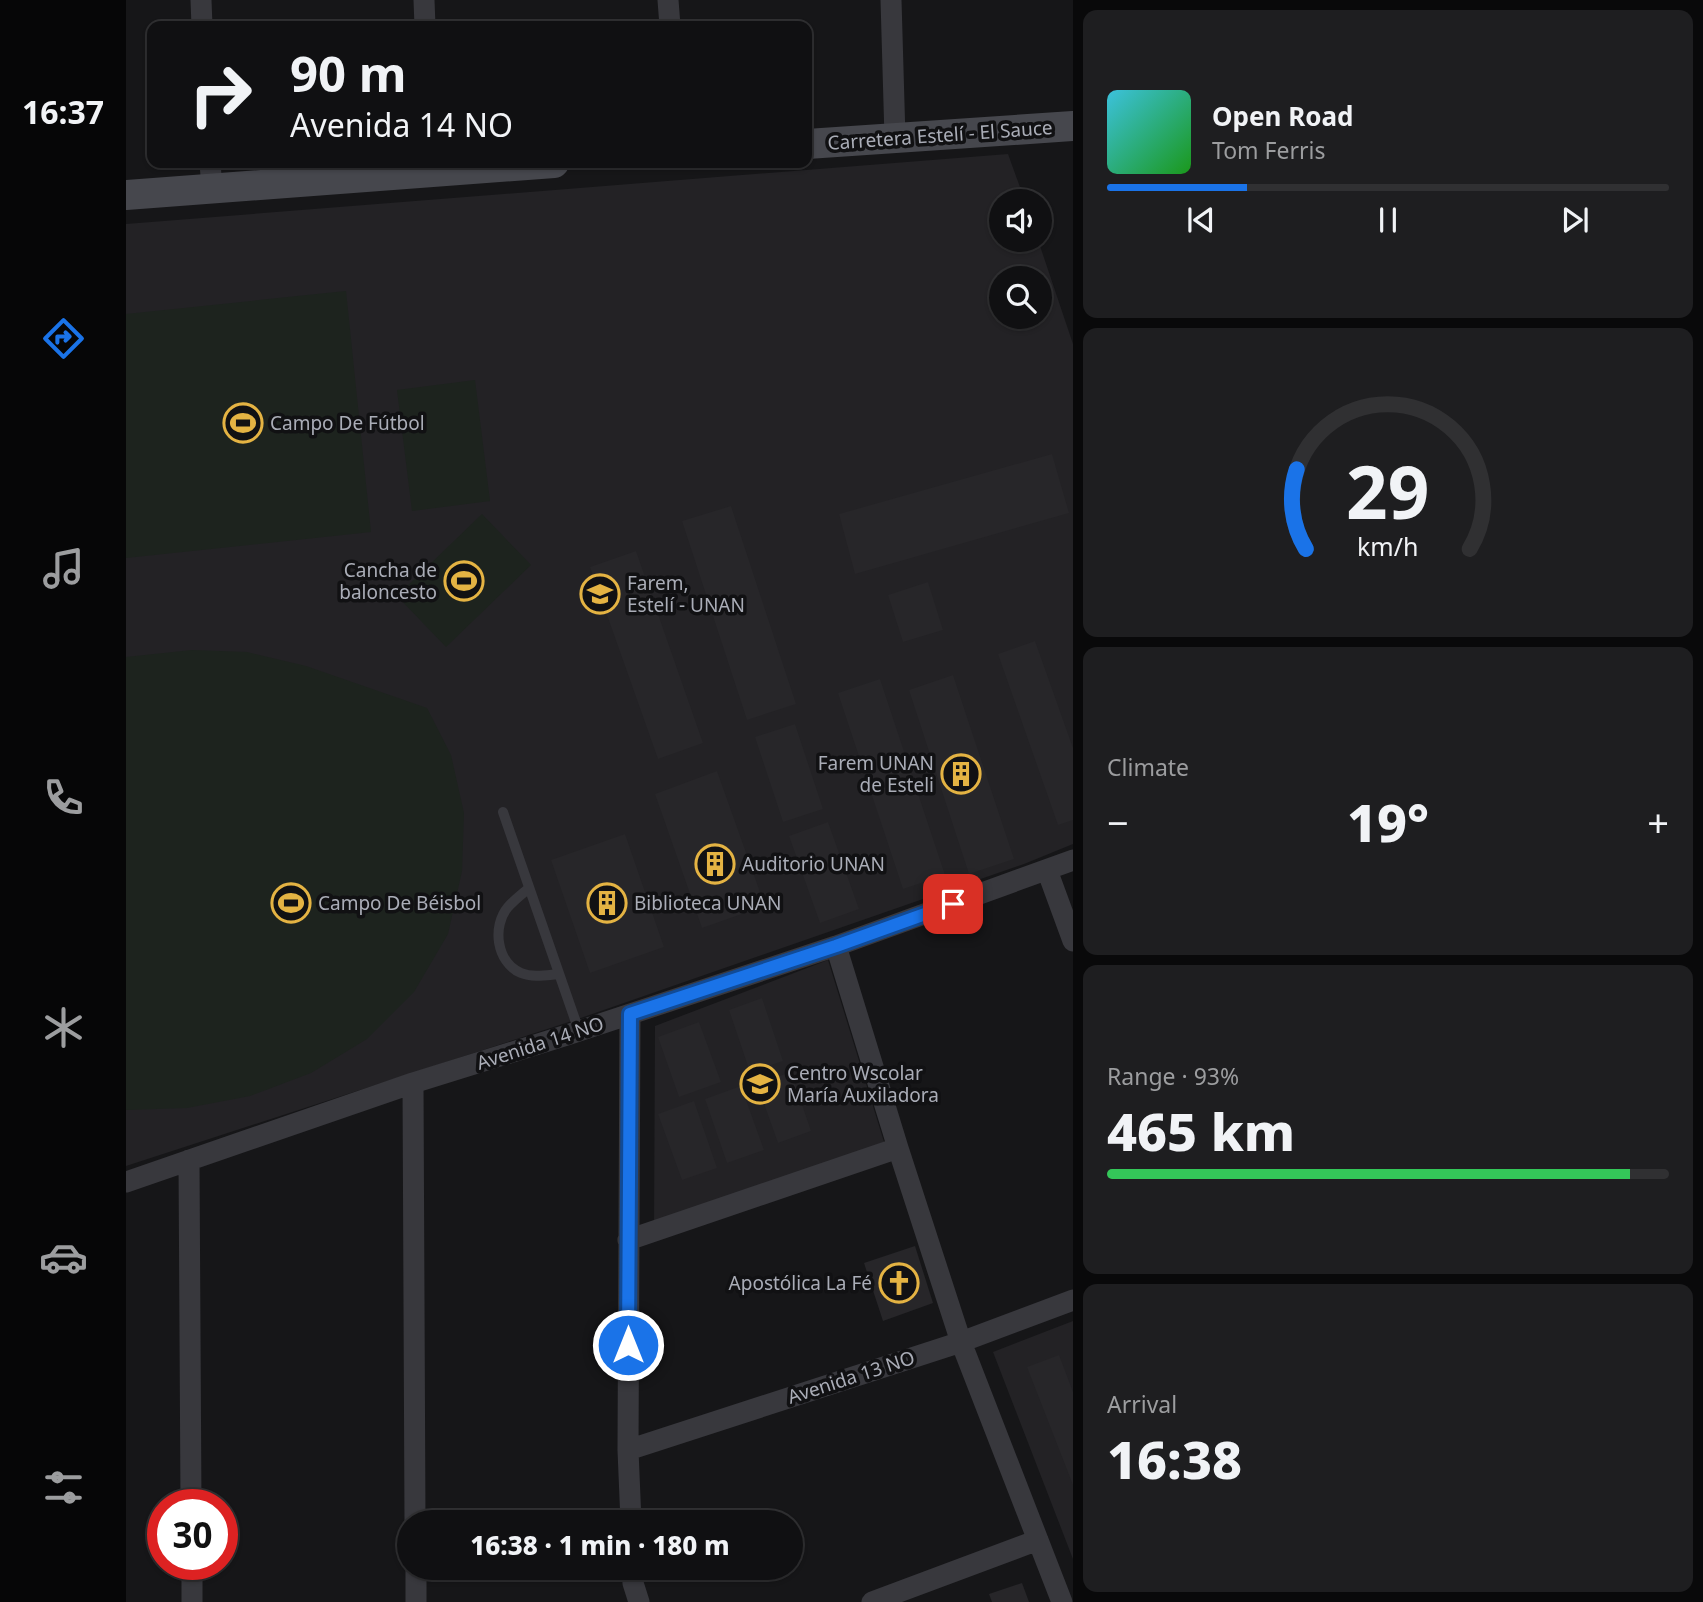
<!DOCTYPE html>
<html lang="en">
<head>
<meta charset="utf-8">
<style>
	:root { --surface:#101012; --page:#1e1e20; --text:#f1f3f6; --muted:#9c9d9f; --line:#303032; --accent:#1a73e8 }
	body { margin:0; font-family:"Noto Sans",sans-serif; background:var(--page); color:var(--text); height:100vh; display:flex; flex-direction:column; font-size:26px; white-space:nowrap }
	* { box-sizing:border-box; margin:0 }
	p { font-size:23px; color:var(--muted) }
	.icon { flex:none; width:38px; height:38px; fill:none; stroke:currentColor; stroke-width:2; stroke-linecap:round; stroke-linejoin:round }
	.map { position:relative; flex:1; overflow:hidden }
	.drawer { display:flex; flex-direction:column; gap:10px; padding:10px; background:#09090a; width:630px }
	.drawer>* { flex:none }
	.hud { position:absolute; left:21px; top:21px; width:665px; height:147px; border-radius:14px; box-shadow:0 2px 5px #0004,0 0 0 2px var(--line); background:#101012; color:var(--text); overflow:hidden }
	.controls { position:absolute; left:863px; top:189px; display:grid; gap:14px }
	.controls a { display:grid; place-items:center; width:63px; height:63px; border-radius:50%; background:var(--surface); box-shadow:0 2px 5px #0004,0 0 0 2px var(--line); font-size:35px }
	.speed { position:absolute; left:21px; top:1489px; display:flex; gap:14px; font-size:35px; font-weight:700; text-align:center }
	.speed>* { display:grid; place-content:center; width:91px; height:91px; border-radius:50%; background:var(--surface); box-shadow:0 2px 5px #0004,0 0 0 2px var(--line); line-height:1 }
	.speed .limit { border:10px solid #d22; background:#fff; color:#111 }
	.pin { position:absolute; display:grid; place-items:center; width:60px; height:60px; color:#fff; margin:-30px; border-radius:14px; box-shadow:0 4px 10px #0006 }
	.me { position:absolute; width:77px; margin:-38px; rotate:0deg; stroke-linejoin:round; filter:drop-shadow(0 0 5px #0008) }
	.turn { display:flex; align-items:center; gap:24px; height:147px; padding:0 28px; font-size:32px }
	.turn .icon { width:91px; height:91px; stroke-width:2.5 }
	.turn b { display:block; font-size:49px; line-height:60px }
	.big { font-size:52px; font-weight:800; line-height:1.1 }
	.drawer .widget { flex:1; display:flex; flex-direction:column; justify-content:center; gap:10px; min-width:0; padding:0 24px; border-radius:14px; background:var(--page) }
	.drawer .dial { align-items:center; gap:0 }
	.dial svg { height:182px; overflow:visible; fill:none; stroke:var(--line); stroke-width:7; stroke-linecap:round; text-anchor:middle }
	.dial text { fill:var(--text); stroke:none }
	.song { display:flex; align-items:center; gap:21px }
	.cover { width:84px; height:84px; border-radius:10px; background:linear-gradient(135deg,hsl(190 70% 55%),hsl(120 70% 35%)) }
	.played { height:7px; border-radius:4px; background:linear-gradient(90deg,var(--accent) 25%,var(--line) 25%) }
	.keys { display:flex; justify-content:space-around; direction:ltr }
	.heat { display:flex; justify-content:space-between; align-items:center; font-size:38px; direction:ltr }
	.charge { height:10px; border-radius:5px; background:linear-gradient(90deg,#34c759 93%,var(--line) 0) }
	.trip { position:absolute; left:271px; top:1510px; width:406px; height:70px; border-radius:35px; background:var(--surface); box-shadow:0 2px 5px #0004,0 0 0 2px var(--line); font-weight:800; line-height:70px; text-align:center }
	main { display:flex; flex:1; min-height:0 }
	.menu { display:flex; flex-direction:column; width:126px; justify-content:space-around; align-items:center; background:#060607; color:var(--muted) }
	.menu .icon { width:49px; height:49px }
	.menu .active { color:var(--accent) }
	.menu b { font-size:32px; color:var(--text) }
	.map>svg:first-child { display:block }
	.built { fill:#232225; fill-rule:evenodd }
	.green { fill:#1d231e }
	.building { fill:#272629 }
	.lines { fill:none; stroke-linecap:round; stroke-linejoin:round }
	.lane { stroke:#38383d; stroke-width:10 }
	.street { stroke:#38383d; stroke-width:21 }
	.secondary { stroke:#46474d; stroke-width:30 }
	.route-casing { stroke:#114b97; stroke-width:18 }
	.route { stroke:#1a73e8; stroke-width:12 }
	.labels { text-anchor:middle; stroke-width:7; stroke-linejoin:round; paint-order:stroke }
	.street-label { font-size:19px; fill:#aaadb7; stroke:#111113 }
	.poi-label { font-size:19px; fill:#aaadb7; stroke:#111113; text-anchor:start }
</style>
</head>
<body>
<main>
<nav class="menu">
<b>16:37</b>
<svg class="icon active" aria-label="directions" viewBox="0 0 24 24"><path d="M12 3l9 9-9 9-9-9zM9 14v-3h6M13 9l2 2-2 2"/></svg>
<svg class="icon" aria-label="music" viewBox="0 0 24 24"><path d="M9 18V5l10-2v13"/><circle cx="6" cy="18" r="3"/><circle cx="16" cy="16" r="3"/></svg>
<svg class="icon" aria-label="phone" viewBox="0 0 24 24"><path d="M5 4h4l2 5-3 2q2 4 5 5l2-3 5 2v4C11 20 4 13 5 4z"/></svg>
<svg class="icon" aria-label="climate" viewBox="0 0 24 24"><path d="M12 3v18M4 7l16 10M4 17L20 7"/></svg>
<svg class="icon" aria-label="car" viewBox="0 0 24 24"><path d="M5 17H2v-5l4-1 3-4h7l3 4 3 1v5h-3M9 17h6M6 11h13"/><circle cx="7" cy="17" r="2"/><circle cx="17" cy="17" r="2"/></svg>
<svg class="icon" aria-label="filters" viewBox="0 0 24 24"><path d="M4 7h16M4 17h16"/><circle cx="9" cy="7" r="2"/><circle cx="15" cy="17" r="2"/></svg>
</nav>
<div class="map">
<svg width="947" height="1602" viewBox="0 0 947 1602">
	<rect width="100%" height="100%" fill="#161618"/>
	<path class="built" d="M882,154L899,201H875V240H912L947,344V844L898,864L449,1020L0,1166V224ZM875,278H914V317H875Z
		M702,960L758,1142L528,1229L529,1026Z
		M947,1321V1559L867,1352Z"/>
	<path class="green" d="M220,291L245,532L0,558V314Z
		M349,380L364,501L286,511L271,390Z
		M356,514L405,565L320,647L271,596Z
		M66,650L121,652L180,666L301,708L325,755L338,813L336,871L322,934L288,992L241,1039L185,1073L124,1096L61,1108L0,1110V657Z"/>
	<path class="building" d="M926,454L943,513L729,574L713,514Z
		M605,506L670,704L621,720L556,521Z
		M510,551L577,743L532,759L464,567Z
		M802,582L817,630L777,642L762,595Z
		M909,641L947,748V820L932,825L872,654Z
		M827,675L888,859L843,874L783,690Z
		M754,679L819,875L777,889L712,693Z
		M669,724L697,809L657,822L629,737Z
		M591,771L639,906L576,928L529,794Z
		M702,822L733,909L694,923L663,836Z
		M499,834L538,947L464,973L425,860Z
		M636,998L657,1061L624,1072L603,1010Z
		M573,1022L595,1082L553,1097L532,1037Z
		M665,1072L685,1131L652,1143L631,1084Z
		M615,1086L638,1150L601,1163L579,1099Z
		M568,1101L591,1168L556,1180L532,1114Z
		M789,1246L807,1303L757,1321L738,1263Z
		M933,1355L947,1392V1485L901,1367Z
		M896,1583L903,1602H866L863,1594Z"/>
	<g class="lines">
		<path class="lane" d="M377,812L453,1031
			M403,888C396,894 388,900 382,907C366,926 370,962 395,973C407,978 421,975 433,974"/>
		<path class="street" d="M75,0L76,26
			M298,0L299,26
			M542,0L544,26
			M765,0L769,138
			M84,163L86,188
			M921,870L947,941
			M710,946L772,1148L835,1342L936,1602
			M504,1014L502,1450L505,1522
			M287,1083L289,1522
			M63,1160L65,1505
			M0,1182L287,1083L441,1035L710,946L947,860
			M502,1240L772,1148
			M502,1450L835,1342L947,1300
			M66,1564V1602
			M290,1568V1602
			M506,1568L507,1583L513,1602
			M746,1602L912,1540"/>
		<path class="secondary" d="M681,144L947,126
			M0,195L428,163"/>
	</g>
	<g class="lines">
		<g class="route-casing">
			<path id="route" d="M502,1345L504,1014L710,946L827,904"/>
		</g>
		<use href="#route" class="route"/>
	</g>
	<defs>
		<g id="stadium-ring" transform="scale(2.0125)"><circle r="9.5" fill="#111113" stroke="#e4b343" stroke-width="1.5"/><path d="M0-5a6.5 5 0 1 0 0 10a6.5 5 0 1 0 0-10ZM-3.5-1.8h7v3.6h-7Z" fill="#e4b343"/></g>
		<g id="university-ring" transform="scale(2.0125)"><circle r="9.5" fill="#111113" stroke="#e4b343" stroke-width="1.5"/><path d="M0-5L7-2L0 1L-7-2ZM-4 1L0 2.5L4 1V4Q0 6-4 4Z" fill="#e4b343"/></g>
		<g id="building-ring" transform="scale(2.0125)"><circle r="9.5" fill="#111113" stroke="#e4b343" stroke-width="1.5"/><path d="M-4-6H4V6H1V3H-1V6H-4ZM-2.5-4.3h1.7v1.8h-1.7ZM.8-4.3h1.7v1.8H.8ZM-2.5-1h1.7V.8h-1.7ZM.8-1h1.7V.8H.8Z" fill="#e4b343"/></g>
		<g id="school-ring" transform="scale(2.0125)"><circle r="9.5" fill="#111113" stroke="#e4b343" stroke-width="1.5"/><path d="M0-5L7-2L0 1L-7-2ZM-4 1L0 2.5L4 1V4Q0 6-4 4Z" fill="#e4b343"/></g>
		<g id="church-ring" transform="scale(2.0125)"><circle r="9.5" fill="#111113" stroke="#e4b343" stroke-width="1.5"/><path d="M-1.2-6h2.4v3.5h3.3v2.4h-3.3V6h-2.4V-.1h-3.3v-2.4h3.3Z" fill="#e4b343"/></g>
	</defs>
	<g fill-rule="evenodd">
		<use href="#stadium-ring" x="117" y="423"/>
		<use href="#stadium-ring" x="338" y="581"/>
		<use href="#university-ring" x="474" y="594"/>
		<use href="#building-ring" x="835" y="774"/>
		<use href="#building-ring" x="589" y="864"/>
		<use href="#stadium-ring" x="165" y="903"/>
		<use href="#building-ring" x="481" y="903"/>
		<use href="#school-ring" x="634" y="1084"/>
		<use href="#church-ring" x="773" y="1283"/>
	</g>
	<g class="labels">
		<g class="street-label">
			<text transform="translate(814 135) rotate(-4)" y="7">Carretera Estelí - El Sauce</text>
			<text transform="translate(414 1043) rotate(-18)" y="7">Avenida 14 NO</text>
			<text transform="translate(725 1377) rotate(-18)" y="7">Avenida 13 NO</text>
		</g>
		<g class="poi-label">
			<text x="144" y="430">Campo De Fútbol</text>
			<text x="311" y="577" text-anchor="end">Cancha de<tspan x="311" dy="22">baloncesto</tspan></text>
			<text x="501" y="590">Farem,<tspan x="501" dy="22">Estelí - UNAN</tspan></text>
			<text x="808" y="770" text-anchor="end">Farem UNAN<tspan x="808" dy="22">de Esteli</tspan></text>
			<text x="616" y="871">Auditorio UNAN</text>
			<text x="192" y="910">Campo De Béisbol</text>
			<text x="508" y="910">Biblioteca UNAN</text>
			<text x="661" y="1080">Centro Wscolar<tspan x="661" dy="22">María Auxiladora</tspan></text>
			<text x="746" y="1290" text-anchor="end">Apostólica La Fé</text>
		</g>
	</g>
</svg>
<div class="controls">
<a><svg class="icon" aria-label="sound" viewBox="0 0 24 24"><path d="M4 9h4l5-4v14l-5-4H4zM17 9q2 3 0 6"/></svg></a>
<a><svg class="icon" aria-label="search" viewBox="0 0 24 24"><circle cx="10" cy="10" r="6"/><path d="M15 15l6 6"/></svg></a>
</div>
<div class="speed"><div class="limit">30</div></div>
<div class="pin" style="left:827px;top:904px;background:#d93025"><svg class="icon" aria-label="arrive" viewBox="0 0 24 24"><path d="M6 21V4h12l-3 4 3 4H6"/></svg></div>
<svg class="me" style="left:502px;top:1345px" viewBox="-20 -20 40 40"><circle r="17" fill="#1a73e8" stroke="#fff" stroke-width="3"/><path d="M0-11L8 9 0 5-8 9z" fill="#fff"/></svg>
<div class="trip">16:38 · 1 min · 180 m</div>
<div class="hud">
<div class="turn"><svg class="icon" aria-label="right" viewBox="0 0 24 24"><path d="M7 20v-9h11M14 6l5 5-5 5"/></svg><div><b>90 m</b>Avenida 14 NO</div></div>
</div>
</div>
<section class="drawer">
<div class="widget">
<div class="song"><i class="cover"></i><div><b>Open Road</b><p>Tom Ferris</p></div></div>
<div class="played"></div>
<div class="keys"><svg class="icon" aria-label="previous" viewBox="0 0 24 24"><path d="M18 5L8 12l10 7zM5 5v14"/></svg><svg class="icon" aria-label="pause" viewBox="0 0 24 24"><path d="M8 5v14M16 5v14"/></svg><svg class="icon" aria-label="next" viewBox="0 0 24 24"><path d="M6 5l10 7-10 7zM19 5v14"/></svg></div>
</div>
<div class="widget dial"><svg viewBox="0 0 100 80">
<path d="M14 69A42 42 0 1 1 86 69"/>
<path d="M14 69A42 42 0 0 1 10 34" stroke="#1a73e8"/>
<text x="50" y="56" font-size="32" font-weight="700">29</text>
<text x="50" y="72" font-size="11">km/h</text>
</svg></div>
<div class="widget"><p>Climate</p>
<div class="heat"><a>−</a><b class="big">19°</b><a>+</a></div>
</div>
<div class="widget"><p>Range · 93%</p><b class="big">465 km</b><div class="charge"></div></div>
<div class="widget"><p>Arrival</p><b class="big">16:38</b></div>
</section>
</main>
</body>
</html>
